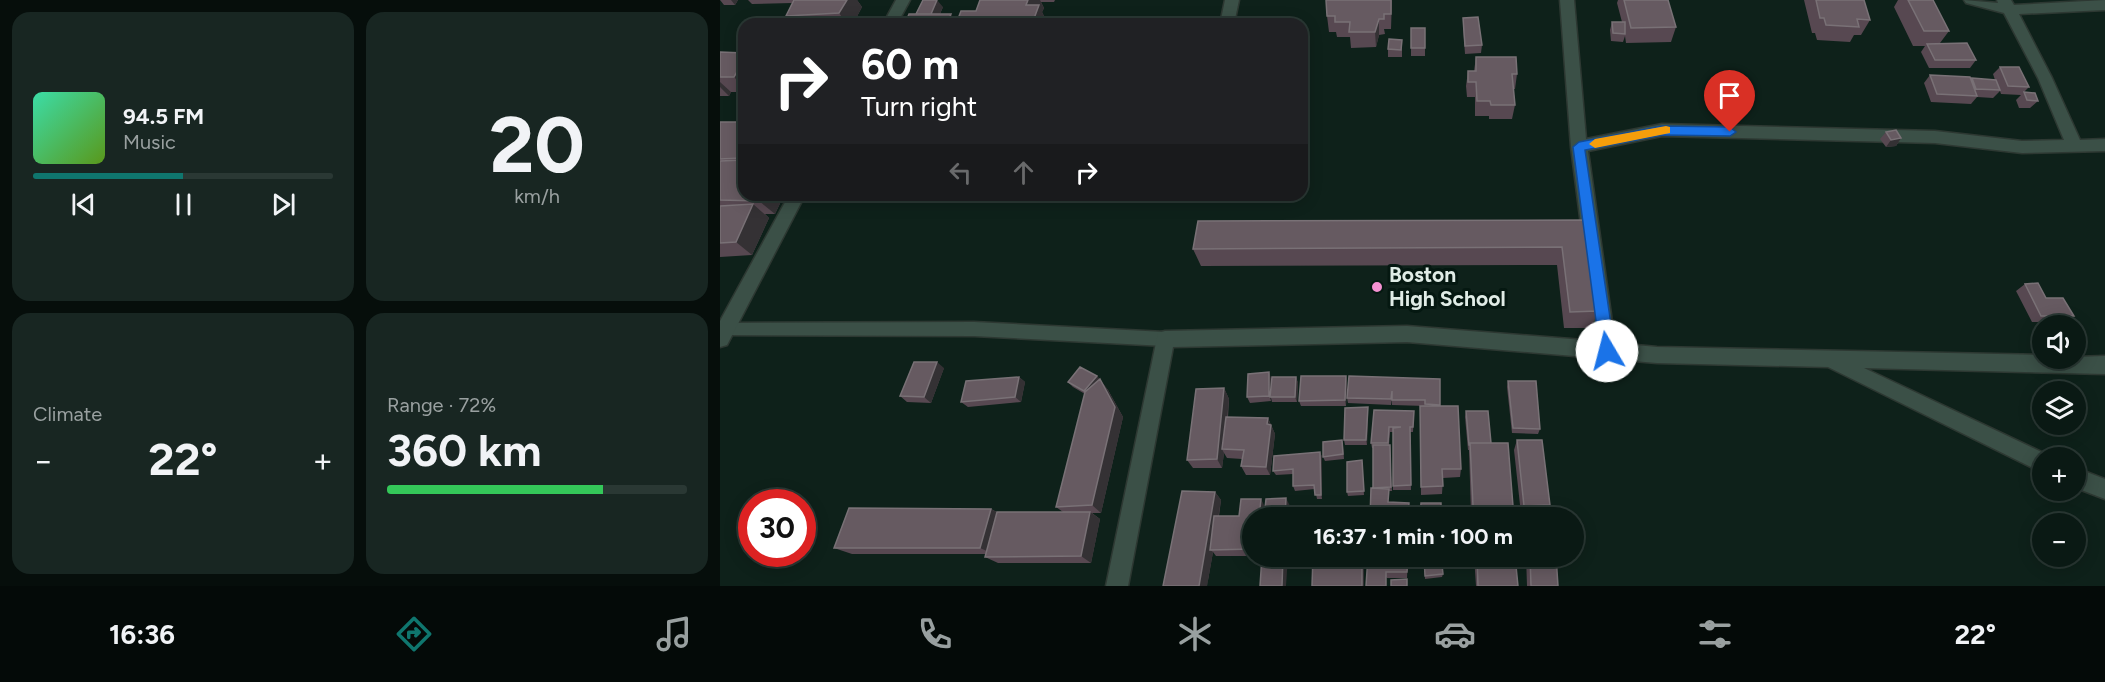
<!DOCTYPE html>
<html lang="en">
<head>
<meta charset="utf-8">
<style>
	:root { --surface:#0a1914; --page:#182622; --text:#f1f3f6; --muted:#99a0a0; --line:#2a3834; --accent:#0f766e }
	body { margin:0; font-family:Figtree,sans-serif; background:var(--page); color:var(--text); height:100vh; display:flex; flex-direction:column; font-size:22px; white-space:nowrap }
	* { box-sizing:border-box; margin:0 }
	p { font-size:20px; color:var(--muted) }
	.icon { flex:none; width:33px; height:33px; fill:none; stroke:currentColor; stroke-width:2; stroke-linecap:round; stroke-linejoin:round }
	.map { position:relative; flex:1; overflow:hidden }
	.side { display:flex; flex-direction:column; gap:12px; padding:12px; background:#060e0b; width:720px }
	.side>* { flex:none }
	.hud { position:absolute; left:18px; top:18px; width:570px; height:183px; border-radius:18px; box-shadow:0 3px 15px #0003,0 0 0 2px var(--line); background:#202124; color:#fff; overflow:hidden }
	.buttons { position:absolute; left:1312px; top:315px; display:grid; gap:12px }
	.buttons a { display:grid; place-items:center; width:54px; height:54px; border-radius:50%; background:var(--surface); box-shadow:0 3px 15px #0003,0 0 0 2px var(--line); font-size:30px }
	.speed { position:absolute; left:18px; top:489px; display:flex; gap:12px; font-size:30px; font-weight:700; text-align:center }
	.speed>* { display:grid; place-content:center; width:78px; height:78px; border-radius:50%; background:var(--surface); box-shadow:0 3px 15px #0003,0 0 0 2px var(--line); line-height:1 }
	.speed .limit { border:9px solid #d22; background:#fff; color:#111 }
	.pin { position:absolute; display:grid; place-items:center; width:51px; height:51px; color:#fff; margin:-62px -26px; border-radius:50% 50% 50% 0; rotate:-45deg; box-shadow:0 0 6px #0007 }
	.pin .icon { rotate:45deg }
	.me { position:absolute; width:66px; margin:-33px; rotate:352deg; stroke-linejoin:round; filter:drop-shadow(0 0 4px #0008) }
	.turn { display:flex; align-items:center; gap:21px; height:126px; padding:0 24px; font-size:27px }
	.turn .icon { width:78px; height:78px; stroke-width:2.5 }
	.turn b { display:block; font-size:42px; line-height:51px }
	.lanes { display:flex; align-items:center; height:57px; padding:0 24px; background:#0003; justify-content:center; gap:30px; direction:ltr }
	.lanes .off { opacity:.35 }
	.big { font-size:45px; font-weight:700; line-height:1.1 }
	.side .tile { flex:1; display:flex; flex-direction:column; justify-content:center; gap:9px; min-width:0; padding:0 21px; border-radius:18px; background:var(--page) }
	.side .dial { align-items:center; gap:0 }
	.dial b { font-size:78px; line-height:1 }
	.song { display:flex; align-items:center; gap:18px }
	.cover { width:72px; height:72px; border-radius:9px; background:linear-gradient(135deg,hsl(160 70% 55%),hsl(90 70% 35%)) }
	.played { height:6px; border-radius:3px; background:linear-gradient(90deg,var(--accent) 50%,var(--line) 50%) }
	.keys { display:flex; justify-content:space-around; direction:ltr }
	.heat { display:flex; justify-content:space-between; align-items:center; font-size:33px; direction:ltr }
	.charge { height:9px; border-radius:4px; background:linear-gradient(90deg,#34c759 72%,var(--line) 0) }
	.side .tiles { flex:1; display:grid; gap:12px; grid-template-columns:repeat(2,1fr) }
	.trip { position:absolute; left:522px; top:507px; width:342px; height:60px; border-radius:30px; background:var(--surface); box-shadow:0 3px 15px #0003,0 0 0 2px var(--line); font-weight:700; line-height:60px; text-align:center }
	.menu { display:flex; height:96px; justify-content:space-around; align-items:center; background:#040a08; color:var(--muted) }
	.menu .icon { width:42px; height:42px }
	.menu .selected { color:var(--accent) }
	.menu b { font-size:27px; color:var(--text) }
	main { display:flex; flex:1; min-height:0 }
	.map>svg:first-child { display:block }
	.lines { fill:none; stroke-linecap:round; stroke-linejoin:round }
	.service-casing { stroke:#2d3832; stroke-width:3 }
	.minor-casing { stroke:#2d3832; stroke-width:3 }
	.service { fill:#3b5047; fill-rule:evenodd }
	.minor { fill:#3b5047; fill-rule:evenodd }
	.wall { fill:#574851 }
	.shaded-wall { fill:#343134 }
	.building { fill:#665a61; stroke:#797176; stroke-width:1.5 }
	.route { fill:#1a73e8; stroke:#114b97; stroke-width:1.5 }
	.slow { fill:#f59e0b }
	.poi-dot { fill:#f591d2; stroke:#051811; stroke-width:2 }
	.labels { text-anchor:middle; stroke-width:6; stroke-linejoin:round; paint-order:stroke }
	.poi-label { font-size:21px; font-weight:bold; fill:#e0ece6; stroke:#051811; text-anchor:start }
</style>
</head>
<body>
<main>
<section class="side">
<div class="tiles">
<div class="tile">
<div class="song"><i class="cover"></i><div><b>94.5 FM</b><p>Music</p></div></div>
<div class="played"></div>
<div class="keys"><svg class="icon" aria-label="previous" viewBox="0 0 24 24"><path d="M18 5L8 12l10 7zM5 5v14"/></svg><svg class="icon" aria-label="pause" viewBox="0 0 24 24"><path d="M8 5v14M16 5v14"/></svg><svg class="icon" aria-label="next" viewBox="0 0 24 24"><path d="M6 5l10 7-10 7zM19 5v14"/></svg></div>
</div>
<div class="tile dial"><b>20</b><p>km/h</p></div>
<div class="tile"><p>Climate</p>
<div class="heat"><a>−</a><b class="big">22°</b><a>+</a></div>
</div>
<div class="tile"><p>Range · 72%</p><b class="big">360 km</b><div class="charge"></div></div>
</div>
</section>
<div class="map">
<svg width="1385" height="586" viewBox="0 0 1385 586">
	<rect width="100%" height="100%" fill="#0e211a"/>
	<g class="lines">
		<g class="service-casing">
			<path id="service" d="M254,322L445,332L450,334L453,339L450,344L445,346L254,336L0,335V325L5,323Z"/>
		</g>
		<g class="minor-casing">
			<path id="minor" d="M176,0H190L177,24H163Z
				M505,0H519L514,24H500Z
				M840,0H854L866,139L942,124L1215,131L1302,141L1344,140L1318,78L1284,13L1246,3L1244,0L1278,3L1277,0H1291L1294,5L1385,0V10L1299,14L1332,78L1360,140L1385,139V151L1302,153L1215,143L942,136L868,151L895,343L937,347L1323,355V358L1385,356V374L1144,368L1330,456L1323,458V473L1108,367L937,363L687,342L453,347L408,586H386L438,333L445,331L687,326L876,341L851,147Z
				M69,195H85L7,345L0,347V321Z
				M1356,468L1385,479V499L1356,488Z"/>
		</g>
		<use href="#service" class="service"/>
		<use href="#minor" class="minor"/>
	</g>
	<path class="wall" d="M0,0H18L15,5H4Z
		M28,0H137L142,7L133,24H50L67,18L66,16L72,3L32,4Z
		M260,0H335L334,2H321L324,8L322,12L328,24H185L196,14L223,7L220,14L236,23L256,11Z
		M672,0L671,29H664L665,34L659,35L656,47L631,48L630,37H617L616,32H609L607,16Z
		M898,0H948L956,27L951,42L906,43L905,36L903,42L891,41L890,30L892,22H902L897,3Z
		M1084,0H1144L1150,20L1141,35H1134L1130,42L1097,40L1095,33H1092Z
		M1178,0H1213L1229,31L1220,43L1256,60L1250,68H1209L1201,52L1205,46H1193L1174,7Z
		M743,18L762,45L761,53L745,54L743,26Z
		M691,28H705V56H691Z
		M682,40V57H668V49Z
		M0,52L24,53V92H11L9,96H0Z
		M756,57L797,74L795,89H793L795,105L792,119H769V116H755V97H747L746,86L748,71H754Z
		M1280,67L1309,87L1301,95L1281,94L1280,91L1273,98L1257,97L1251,104L1211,102L1204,83L1210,75L1251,80L1252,78L1275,80L1273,74Z
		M1304,92L1318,101L1310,108H1299L1296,100Z
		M0,122H24V195H64L55,214H45L49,218L32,255L0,257Z
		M1166,132L1181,138L1176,146L1166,147L1160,139Z
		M865,220L878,311L871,328H844L837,265L481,266L473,249Z
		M1305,284L1326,298L1354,316L1344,322H1312L1296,291Z
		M224,368L211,403L187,402L180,396Z
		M377,376L388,390L403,417L381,513H372L380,519L371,563H278L265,557V554H132L114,548L271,509L277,512H343L336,507L365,394L353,387L348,382Z
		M626,376L627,382L626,406H581L579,401Z
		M299,377L305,382L301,402L248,407L241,402Z
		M576,377L578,383L577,402H552L551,398V401L530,403L527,397L551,378V389Z
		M720,379V406L741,469L740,477L723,478L722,494L701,495L700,416L705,406L672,405V399L671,405L628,403L627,398Z
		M788,381L820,429L818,434L792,433L787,387Z
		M504,388L509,399L508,417L548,418L555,434L550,475H526L521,466L522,459L507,458L504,453L502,468H473L467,460Z
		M648,407L647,445H625L624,440Z
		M654,410L694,411L693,432H690L691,490H673V432H670L669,445L672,491H669V497L650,518L653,488V448H652L651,443Z
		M746,411L771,443L793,506L790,513L751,514L749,450H748L745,417Z
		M797,440L830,505L826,513L801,514L794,450Z
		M623,445L624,459L605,461L603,457Z
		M600,452L602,457V499H597L595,489L575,491L573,486V474L556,475L553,471Z
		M642,460L644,495L628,496L627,492Z
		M495,492L501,500L499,516H519L545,506H570L532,518V556H496L493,552L487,586Z
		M648,556H688L687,578H667Z
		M704,556L723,574L722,577L705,579Z
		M754,556H795L798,586H756Z
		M806,556H836L838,586H807Z"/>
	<path class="shaded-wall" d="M11,0H18L15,5Z
		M127,0H137L142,7L133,24H127L119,13Z
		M217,0L223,7L215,24L210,17Z
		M308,0H320L324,8L322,12L328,24H312L306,5Z
		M231,14L237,24H226Z
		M107,17L112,24H103Z
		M659,19V35L656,47L655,32Z
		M24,60V88L14,77Z
		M0,82L11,92L9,96L0,87Z
		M1181,138L1176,146L1166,147L1171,140Z
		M41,195H64L55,214L39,201Z
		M33,204L49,218L32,255L16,242Z
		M217,362L224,368L211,403L204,397Z
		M549,372L551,378V401L549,396Z
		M377,376L388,390L403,417L381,513L372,505L369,397L364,391Z
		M626,376L627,382L626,406L625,400Z
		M299,377L305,382L301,402L295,397Z
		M576,377L578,383L577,402L575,397Z
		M504,388L509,399L504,450L502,449L504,453L502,468L497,459Z
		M648,407V413L647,445L646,440Z
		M548,418L555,434L550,475L546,467Z
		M600,452L602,457V499L601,495Z
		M495,492L501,500L493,550H490L493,552L487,586H479Z
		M566,498L570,506V518H565Z
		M541,499L545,507L544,518H539Z
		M271,509L284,516L274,554L260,548Z
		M370,512L380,519L371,563L361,556Z
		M563,556H568L566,586H562Z
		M642,556H644V586H642Z"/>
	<path class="building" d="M74,0H127L119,13L66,16Z
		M203,0H217L211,14H196Z
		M260,0H308L306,5H319L312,24H236L241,11H256Z
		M606,0H671V14H664V19H659L655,32H629L630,22H615V16H607Z
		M904,0H948L956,27L911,28Z
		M1096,0H1144L1150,20L1137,19L1139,27L1106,25L1104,18H1100Z
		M1188,0H1213L1229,31H1204Z
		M189,14H231L226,24H185Z
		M107,17L103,24H50L53,18Z
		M758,17L762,45L745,46L743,18Z
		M892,22H905V34L893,33Z
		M691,28H705V48H691Z
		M669,39L682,40L681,50L668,49Z
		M1247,43L1256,60H1215L1207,44Z
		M0,52L24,53V60L14,77H0Z
		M756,57H796L797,74H792L795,105H771L770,101H757L756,82H748V71H756Z
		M1280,67H1299L1309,87L1288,86Z
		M1210,75L1250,77L1257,96L1217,94Z
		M1252,78L1276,80L1280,90L1256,89Z
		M1304,92L1315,93L1318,101L1307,100Z
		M0,122H24V153L21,158L0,159Z
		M1176,130L1181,138L1171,140L1166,132Z
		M24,160V195H41L39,201L0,200V161Z
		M33,204L16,242L0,243V206Z
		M865,220L878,311L850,312L842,247L473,249L478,221Z
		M1318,283L1326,298H1343L1354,316H1321L1305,284Z
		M194,362H217L204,397L180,396Z
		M360,367L377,376L364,391L348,382Z
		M549,372V396L527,397L528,374Z
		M581,376H626L625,400L579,401Z
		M629,376L720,379V405L705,404V400H672V391L671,399L627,398Z
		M299,377L295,397L241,402L246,381Z
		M552,377H576L575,397H550Z
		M380,379L395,407L372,505L336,507L365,392Z
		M788,381H816L820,429L793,428Z
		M504,388L497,459L467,460L476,389Z
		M700,406H738L741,469H722L723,486L701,487Z
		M648,407L646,440H624L625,408Z
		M654,410L694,411L693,427H690L691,485L673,486V428L681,427H669L668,443H651Z
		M746,411H768L771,443H750V445H749Z
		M506,417L548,418L547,424L551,425L546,467L521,466L524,450L502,449Z
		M622,440L623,454L603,457V442Z
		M797,440H822L830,505L804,506Z
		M750,443H788L793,506H753Z
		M653,445H670L671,487L653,488Z
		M600,452L601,495H595L594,485L573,486V469L553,471L554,456Z
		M642,460L644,491L627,492V462Z
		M651,488L669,489L668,502L689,503L688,518H650Z
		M462,491L495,492L479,586H443Z
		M566,498L565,518H544L546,499Z
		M521,499H541L539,518H532V549L490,550L494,516H519Z
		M701,503H721V518H700Z
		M129,508L271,509L260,548H114Z
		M277,512H370L361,556L265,557Z
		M617,514V518H594V515Z
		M808,515L833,516V518H808Z
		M542,556H563L562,586H540Z
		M593,556H642V586H592Z
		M648,556H688L687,572H666V586H646Z
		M704,556H721L723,574L705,576Z
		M757,556H795L798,586H758Z
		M810,556H836L838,586H811Z
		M687,579V586H671V580Z"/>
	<path class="route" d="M942,126L1010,127L1016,132L1010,136L942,135L865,150L895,351L887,358L880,351L853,147L859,142Z"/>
	<path class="slow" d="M946,126L950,127V133L875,148L869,144L875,139Z"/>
	<circle class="poi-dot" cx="657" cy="287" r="6"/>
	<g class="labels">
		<g class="poi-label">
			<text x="669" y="282">Boston<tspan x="669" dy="24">High School</tspan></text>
		</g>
	</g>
</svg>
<div class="buttons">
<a><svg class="icon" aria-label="sound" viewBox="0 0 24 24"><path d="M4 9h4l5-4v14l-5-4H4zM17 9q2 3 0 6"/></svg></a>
<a><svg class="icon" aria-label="layers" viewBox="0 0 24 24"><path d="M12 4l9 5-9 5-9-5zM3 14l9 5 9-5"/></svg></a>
<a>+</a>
<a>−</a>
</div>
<div class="speed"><div class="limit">30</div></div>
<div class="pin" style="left:1010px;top:132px;background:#d93025"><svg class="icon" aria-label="arrive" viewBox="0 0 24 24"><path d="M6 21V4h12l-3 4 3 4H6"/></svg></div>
<svg class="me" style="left:887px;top:351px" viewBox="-20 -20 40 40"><circle r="19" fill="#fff"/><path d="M0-13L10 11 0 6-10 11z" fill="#1a73e8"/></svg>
<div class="trip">16:37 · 1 min · 100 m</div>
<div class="hud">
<div class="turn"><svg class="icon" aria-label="right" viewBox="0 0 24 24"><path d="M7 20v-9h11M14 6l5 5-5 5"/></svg><div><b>60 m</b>Turn right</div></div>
<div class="lanes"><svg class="icon off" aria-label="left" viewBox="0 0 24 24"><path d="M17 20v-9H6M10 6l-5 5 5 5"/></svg><svg class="icon off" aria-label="ahead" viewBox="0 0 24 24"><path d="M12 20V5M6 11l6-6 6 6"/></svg><svg class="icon" aria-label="right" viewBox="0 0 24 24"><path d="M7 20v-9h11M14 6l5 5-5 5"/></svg></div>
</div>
</div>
</main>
<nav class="menu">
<b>16:36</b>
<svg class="icon selected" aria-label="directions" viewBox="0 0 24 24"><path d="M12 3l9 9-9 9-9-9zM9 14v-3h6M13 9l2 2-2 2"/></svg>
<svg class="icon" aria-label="music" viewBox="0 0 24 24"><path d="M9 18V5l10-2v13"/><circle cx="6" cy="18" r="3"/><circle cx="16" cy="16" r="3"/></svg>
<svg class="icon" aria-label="phone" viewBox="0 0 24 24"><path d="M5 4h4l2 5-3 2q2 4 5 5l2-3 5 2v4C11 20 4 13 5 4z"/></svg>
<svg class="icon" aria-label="climate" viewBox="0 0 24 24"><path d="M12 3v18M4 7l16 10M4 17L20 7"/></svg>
<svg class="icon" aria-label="car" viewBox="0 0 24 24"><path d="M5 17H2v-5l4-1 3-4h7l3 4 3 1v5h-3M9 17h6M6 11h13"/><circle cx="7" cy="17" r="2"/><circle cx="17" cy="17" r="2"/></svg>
<svg class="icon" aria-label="filters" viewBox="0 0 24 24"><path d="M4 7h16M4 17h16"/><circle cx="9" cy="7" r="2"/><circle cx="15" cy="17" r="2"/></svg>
<b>22°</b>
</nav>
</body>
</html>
